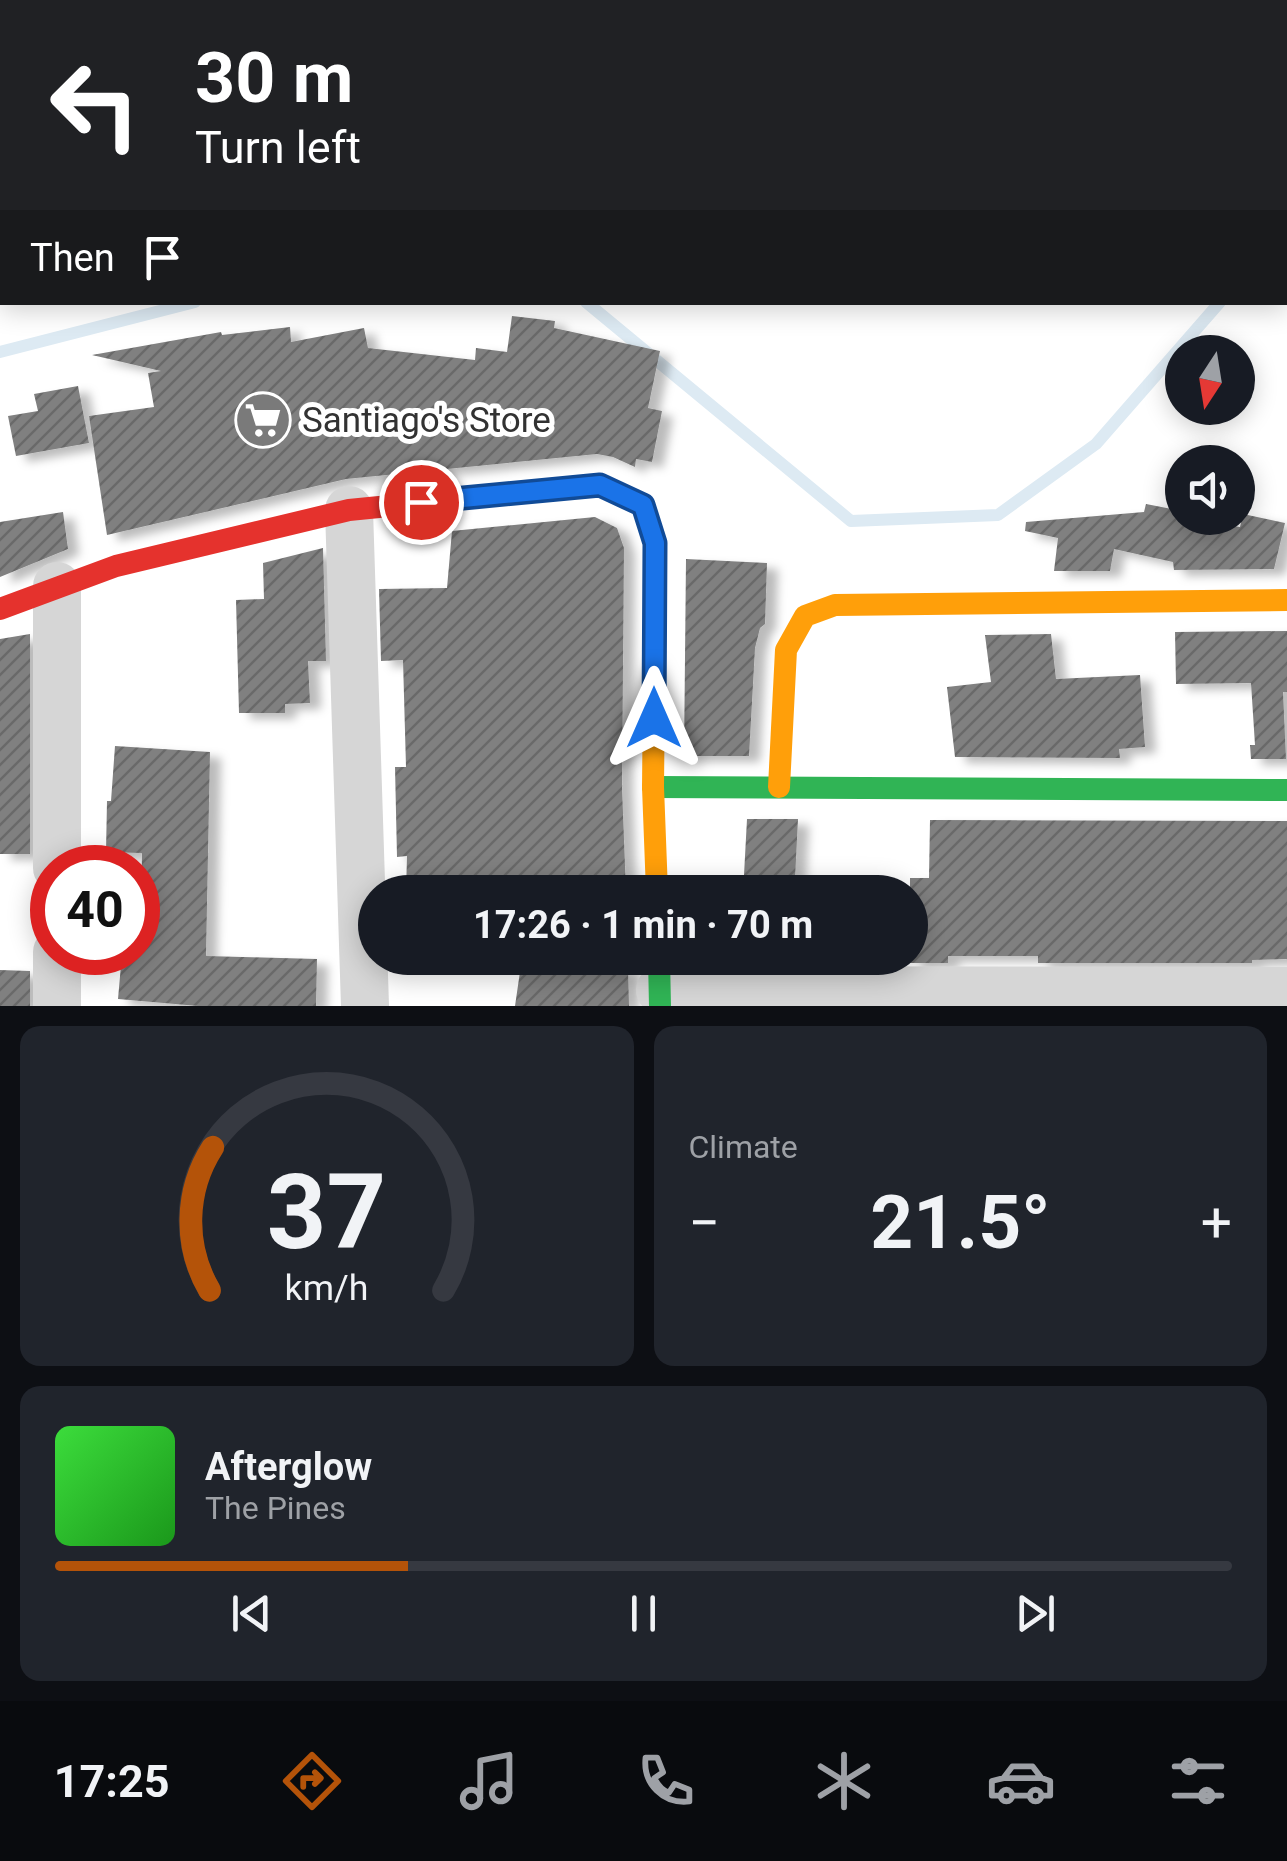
<!DOCTYPE html>
<html lang="en">
<head>
<meta charset="utf-8">
<style>
	:root { --surface:#171b24; --page:#20242c; --text:#f1f3f6; --muted:#9ea1a6; --line:#363941; --accent:#b45309 }
	body { margin:0; font-family:Roboto,sans-serif; background:var(--page); color:var(--text); height:100vh; display:flex; flex-direction:column; font-size:38px; white-space:nowrap }
	* { box-sizing:border-box; margin:0 }
	p { font-size:32px; color:var(--muted) }
	.icon { flex:none; width:55px; height:55px; fill:none; stroke:currentColor; stroke-width:2; stroke-linecap:round; stroke-linejoin:round }
	.map { position:relative; height:1006px; overflow:hidden }
	.panel { display:flex; flex-direction:column; gap:20px; padding:20px; background:#0d0f14; flex:1 }
	.panel>* { flex:none }
	.guide { position:absolute; left:0px; top:0px; width:1288px; height:305px; box-shadow:0 5px 25px #0003; background:#202124; color:#fff; overflow:hidden }
	.needle { width:65px; rotate:192deg }
	.fabs { position:absolute; left:1165px; top:335px; display:grid; gap:20px }
	.fabs a { display:grid; place-items:center; width:90px; height:90px; border-radius:50%; background:var(--surface); box-shadow:0 5px 25px #0003; font-size:50px }
	.speed { position:absolute; left:30px; top:845px; display:flex; gap:20px; font-size:50px; font-weight:700; text-align:center }
	.speed>* { display:grid; place-content:center; width:130px; height:130px; border-radius:50%; background:var(--surface); box-shadow:0 5px 25px #0003; line-height:1 }
	.speed .limit { border:15px solid #d22; background:#fff; color:#111 }
	.pin { position:absolute; display:grid; place-items:center; width:85px; height:85px; color:#fff; margin:-42px; border:5px solid #fff; border-radius:50%; box-shadow:0 2px 10px #0007 }
	.me { position:absolute; width:110px; margin:-55px; rotate:0deg; stroke-linejoin:round; filter:drop-shadow(0 0 8px #0008) }
	.turn { display:flex; align-items:center; gap:35px; height:210px; padding:0 30px; font-size:45px }
	.turn .icon { width:130px; height:130px; stroke-width:2.5 }
	.turn b { display:block; font-size:70px; line-height:85px }
	.then { display:flex; align-items:center; height:95px; padding:0 30px; background:#0003; gap:20px; font-size:38px }
	.big { font-size:75px; font-weight:700; line-height:1.1 }
	.panel .widget { flex:1; display:flex; flex-direction:column; justify-content:center; gap:15px; min-width:0; padding:0 35px; border-radius:20px; background:var(--page) }
	.panel .dial { align-items:center; gap:0 }
	.dial svg { height:260px; overflow:visible; fill:none; stroke:var(--line); stroke-width:7; stroke-linecap:round; text-anchor:middle }
	.dial text { fill:var(--text); stroke:none }
	.song { display:flex; align-items:center; gap:30px }
	.cover { width:120px; height:120px; border-radius:15px; background:linear-gradient(135deg,hsl(120 70% 55%),hsl(120 70% 35%)) }
	.played { height:10px; border-radius:5px; background:linear-gradient(90deg,var(--accent) 30%,var(--line) 30%) }
	.keys { display:flex; justify-content:space-around; direction:ltr }
	.heat { display:flex; justify-content:space-between; align-items:center; font-size:55px; direction:ltr }
	.panel .tiles { flex:1; display:grid; gap:20px; grid-template-columns:1fr 1fr }
	.widget:last-child { grid-column:span 2 }
	.trip { position:absolute; left:358px; top:875px; width:570px; height:100px; border-radius:50px; background:var(--surface); box-shadow:0 5px 25px #0003; font-weight:700; line-height:100px; text-align:center }
	.dock { display:flex; height:160px; justify-content:space-around; align-items:center; background:#090b0e; color:var(--muted) }
	.dock .icon { width:70px; height:70px }
	.dock .on { color:var(--accent) }
	.dock b { font-size:45px; color:var(--text) }
	.map>svg:first-child { display:block }
	.lines { fill:none; stroke-linecap:round; stroke-linejoin:round }
	.stream { stroke:#ddeaf3; stroke-width:12 }
	.building { fill:url(#building-hatch); filter:url(#shadow) }
	.street { stroke:#d6d6d6; stroke-width:48 }
	.fast { stroke:#30b455; stroke-width:22 }
	.slow { stroke:#ff9f0a; stroke-width:22 }
	.jam { stroke:#e5322d; stroke-width:22 }
	.route-casing { stroke:#114b97; stroke-width:25 }
	.route { stroke:#1a73e8; stroke-width:18 }
	.labels { text-anchor:middle; stroke-width:10; stroke-linejoin:round; paint-order:stroke }
	.poi-label { font-size:35px; fill:#323232; stroke:#fff; text-anchor:start }
</style>
</head>
<body>
<div class="map">
<svg width="1287" height="1006" viewBox="0 0 1287 1006">
	<defs>
		<pattern id="building-hatch" width="6" height="6" patternUnits="userSpaceOnUse" patternTransform="scale(2.5)"><rect width="6" height="6" fill="#808080"/><path d="M-1 1l2-2M0 6l6-6M5 7l2-2" fill="none" stroke="#696969"/></pattern>
		<filter id="shadow"><feDropShadow dx="11" dy="6" stdDeviation="5" flood-color="#0004"/></filter>
	</defs>
	<rect width="100%" height="100%" fill="#fff"/>
	<g class="lines">
		<path class="stream" d="M1285,228L1287,226
			M586,302L851,521L998,515L1096,444L1220,302
			M0,352L195,302"/>
	</g>
	<path class="building" d="M512,316L555,321L554,328L660,351L648,408L662,411L652,462L636,459L635,467L613,457L597,454L346,479L107,535L89,416L154,407L148,373L161,371L92,355L221,332L222,335L290,327L291,342L364,328L368,348L475,360L476,348L507,352Z
		M78,386L89,443L16,456L8,416L38,411L34,394Z
		M1146,504L1182,511V518L1240,527L1243,514L1285,523L1274,569L1174,570L1173,562L1114,549L1110,571H1054L1058,538L1025,531L1026,522L1144,512Z
		M63,512L68,549L0,577V522Z
		M595,517L617,528L624,548L622,787L626,892H406L407,856L397,857L395,767H406L403,660L381,661L379,589L447,588L452,531Z
		M323,548L326,661H308L310,703L285,704V713H239L236,600L264,599L263,563Z
		M686,559L767,563L765,624L760,628L755,648L749,756H684Z
		M1287,631V692H1283L1286,759H1251L1250,745H1255L1251,683L1176,684L1175,632Z
		M30,634V854H0V639Z
		M1051,634L1056,679L1140,675L1145,747L1119,749L1120,758L955,757L947,687L991,682L985,635Z
		M115,746L210,752L206,956L317,959L316,1006H198L118,999L122,954L140,955L142,853L106,852L107,801H111Z
		M747,819H798L795,879L744,875Z
		M930,820L1287,821V959L1252,960V963H1038V956H948V963H910V878H929Z
		M522,958L628,967L629,1006H515Z
		M0,970L30,971V1006H0Z"/>
	<g class="lines">
		<path class="street" d="M349,510L365,1006
			M57,868V586
			M660,990L1287,991
			M57,1006V952"/>
		<path class="fast" d="M653,787L1287,790
			M659,958L660,1006"/>
		<path class="slow" d="M655,589L653,787L657,892
			M779,787L786,650L805,616L835,605L1287,600"/>
		<path class="jam" d="M0,609L116,566L349,510L600,485L643,505L655,543V589"/>
	</g>
	<g class="lines">
		<g class="route-casing">
			<path id="route" d="M421,502L600,485L643,505L655,543L654,718"/>
		</g>
		<use href="#route" class="route"/>
	</g>
	<defs>
		<g id="supermarket-disc" transform="scale(2.875)"><circle r="9.5" fill="#7a7a7a" stroke="#fff"/><path d="M-6-5.5h2.5l.6 2H6L4.5 2H-2.5L-4.4-4H-6ZM-1.5 3.2a1.3 1.3 0 1 0 .1 0ZM3 3.2a1.3 1.3 0 1 0 .1 0Z" fill="#fff"/></g>
	</defs>
	<g fill-rule="evenodd">
		<use href="#supermarket-disc" x="263" y="420"/>
	</g>
	<g class="labels">
		<g class="poi-label">
			<text x="302" y="432">Santiago's Store</text>
		</g>
	</g>
</svg>
<div class="fabs">
<a><svg class="needle" viewBox="-14 -14 28 28"><path d="M0-13l5 13h-10z" fill="#e53935"/><path d="M0 13l5-13h-10z" fill="#9ea1a6"/></svg></a>
<a><svg class="icon" aria-label="sound" viewBox="0 0 24 24"><path d="M4 9h4l5-4v14l-5-4H4zM17 9q2 3 0 6"/></svg></a>
</div>
<div class="speed"><div class="limit">40</div></div>
<div class="pin" style="left:421px;top:502px;background:#d93025"><svg class="icon" aria-label="arrive" viewBox="0 0 24 24"><path d="M6 21V4h12l-3 4 3 4H6"/></svg></div>
<svg class="me" style="left:654px;top:718px" viewBox="-20 -20 40 40"><path d="M0-17L14 15 0 8-14 15z" fill="#1a73e8" stroke="#fff" stroke-width="4"/></svg>
<div class="trip">17:26 · 1 min · 70 m</div>
<div class="guide">
<div class="turn"><svg class="icon" aria-label="left" viewBox="0 0 24 24"><path d="M17 20v-9H6M10 6l-5 5 5 5"/></svg><div><b>30 m</b>Turn left</div></div>
<div class="then">Then<svg class="icon" aria-label="arrive" viewBox="0 0 24 24"><path d="M6 21V4h12l-3 4 3 4H6"/></svg></div>
</div>
</div>
<section class="panel">
<div class="tiles">
<div class="widget dial"><svg viewBox="0 0 100 80">
<path d="M14 69A42 42 0 1 1 86 69"/>
<path d="M14 69A42 42 0 0 1 15 25" stroke="#b45309"/>
<text x="50" y="56" font-size="32" font-weight="700">37</text>
<text x="50" y="72" font-size="11">km/h</text>
</svg></div>
<div class="widget"><p>Climate</p>
<div class="heat"><a>−</a><b class="big">21.5°</b><a>+</a></div>
</div>
<div class="widget">
<div class="song"><i class="cover"></i><div><b>Afterglow</b><p>The Pines</p></div></div>
<div class="played"></div>
<div class="keys"><svg class="icon" aria-label="previous" viewBox="0 0 24 24"><path d="M18 5L8 12l10 7zM5 5v14"/></svg><svg class="icon" aria-label="pause" viewBox="0 0 24 24"><path d="M8 5v14M16 5v14"/></svg><svg class="icon" aria-label="next" viewBox="0 0 24 24"><path d="M6 5l10 7-10 7zM19 5v14"/></svg></div>
</div>
</div>
</section>
<nav class="dock">
<b>17:25</b>
<svg class="icon on" aria-label="directions" viewBox="0 0 24 24"><path d="M12 3l9 9-9 9-9-9zM9 14v-3h6M13 9l2 2-2 2"/></svg>
<svg class="icon" aria-label="music" viewBox="0 0 24 24"><path d="M9 18V5l10-2v13"/><circle cx="6" cy="18" r="3"/><circle cx="16" cy="16" r="3"/></svg>
<svg class="icon" aria-label="phone" viewBox="0 0 24 24"><path d="M5 4h4l2 5-3 2q2 4 5 5l2-3 5 2v4C11 20 4 13 5 4z"/></svg>
<svg class="icon" aria-label="climate" viewBox="0 0 24 24"><path d="M12 3v18M4 7l16 10M4 17L20 7"/></svg>
<svg class="icon" aria-label="car" viewBox="0 0 24 24"><path d="M5 17H2v-5l4-1 3-4h7l3 4 3 1v5h-3M9 17h6M6 11h13"/><circle cx="7" cy="17" r="2"/><circle cx="17" cy="17" r="2"/></svg>
<svg class="icon" aria-label="filters" viewBox="0 0 24 24"><path d="M4 7h16M4 17h16"/><circle cx="9" cy="7" r="2"/><circle cx="15" cy="17" r="2"/></svg>
</nav>
</body>
</html>
